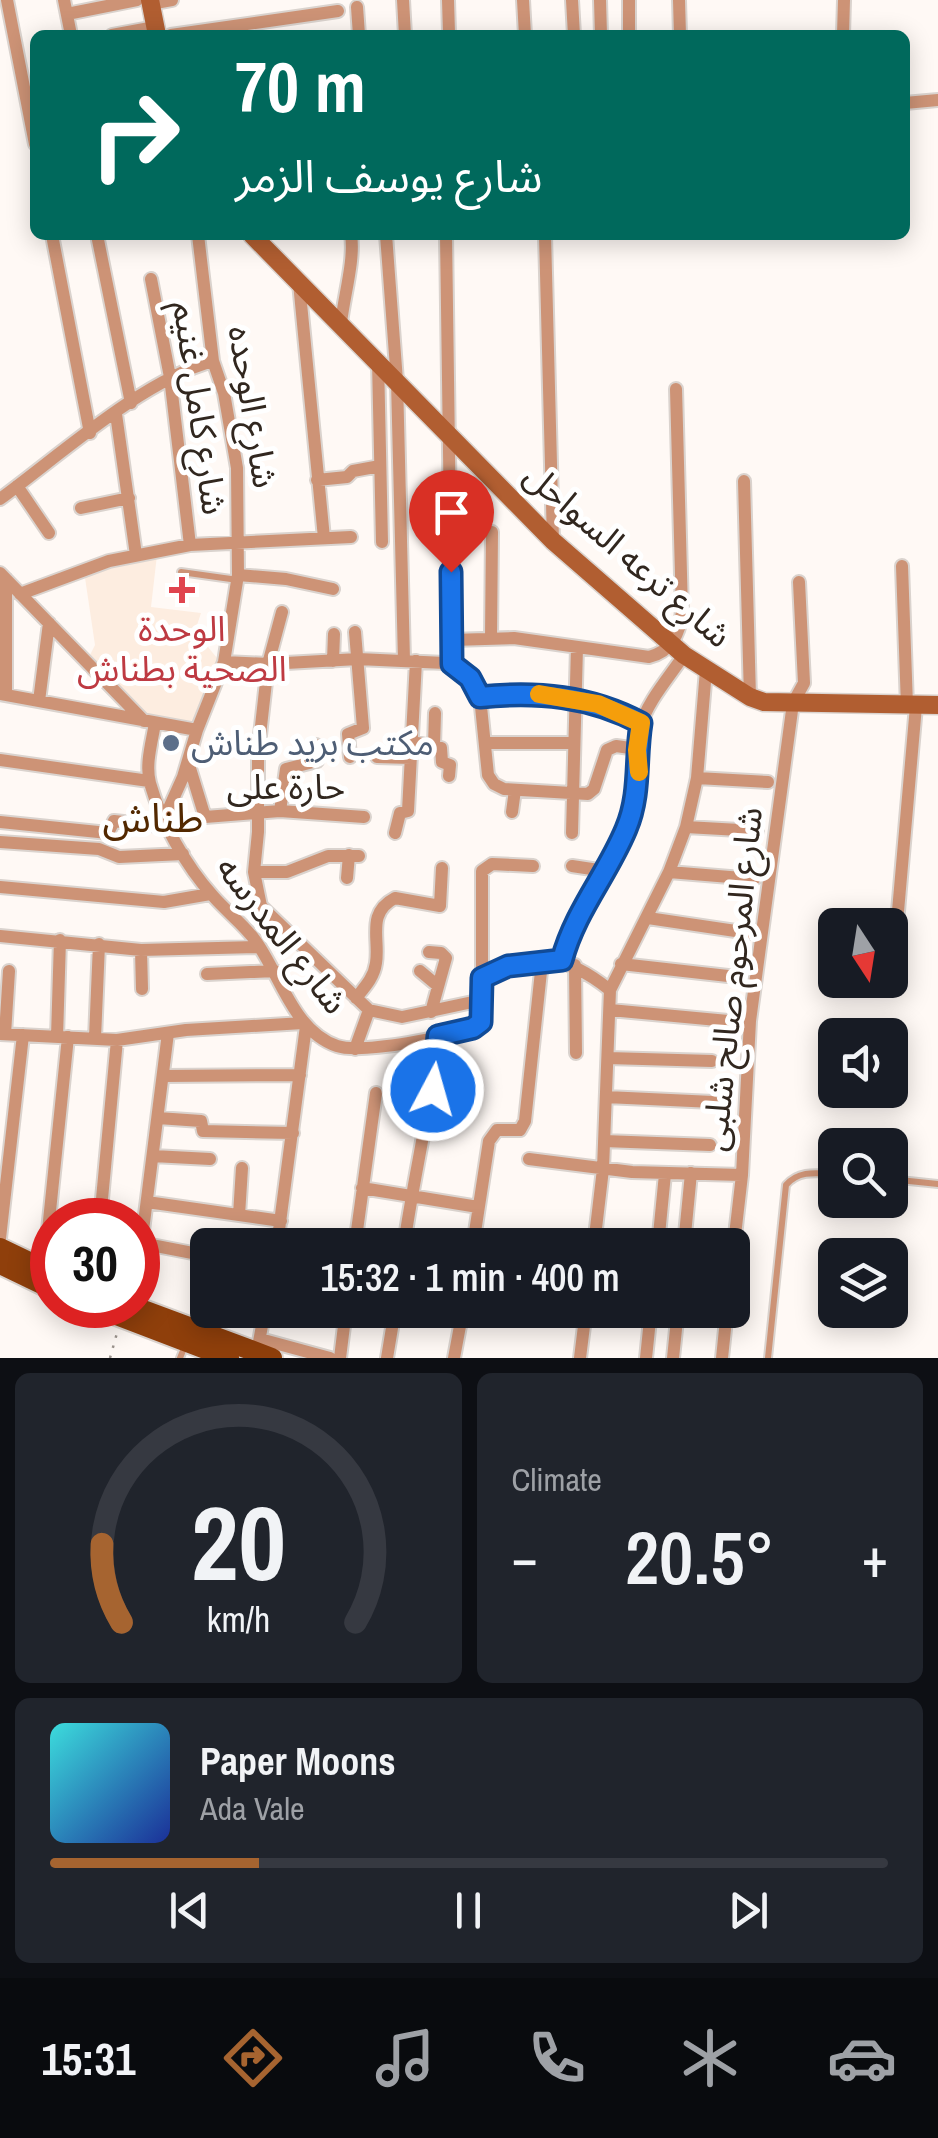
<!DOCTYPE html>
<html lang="en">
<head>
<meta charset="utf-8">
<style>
	:root { --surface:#171b24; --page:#20242c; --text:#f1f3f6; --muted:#9ea1a6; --line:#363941; --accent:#a66430 }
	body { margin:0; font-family:"Archivo Narrow","Noto Sans Arabic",sans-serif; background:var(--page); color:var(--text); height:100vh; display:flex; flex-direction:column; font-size:38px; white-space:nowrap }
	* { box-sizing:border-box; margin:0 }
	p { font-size:32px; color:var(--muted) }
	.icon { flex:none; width:55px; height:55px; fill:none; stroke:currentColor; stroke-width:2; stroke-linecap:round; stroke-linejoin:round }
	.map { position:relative; height:1358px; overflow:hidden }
	.sheet { display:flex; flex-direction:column; gap:15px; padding:15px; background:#0d0f14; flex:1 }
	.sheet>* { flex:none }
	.guide { position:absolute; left:30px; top:30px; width:880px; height:210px; border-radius:15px; box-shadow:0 5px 25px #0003; background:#00695c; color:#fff; overflow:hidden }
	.needle { width:65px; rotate:168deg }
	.tools { position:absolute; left:818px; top:908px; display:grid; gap:20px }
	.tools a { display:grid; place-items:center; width:90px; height:90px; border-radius:15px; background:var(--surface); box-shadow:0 5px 25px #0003; font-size:50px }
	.speed { position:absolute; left:30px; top:1198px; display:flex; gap:20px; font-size:50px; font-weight:700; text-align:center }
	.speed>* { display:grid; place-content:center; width:130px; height:130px; border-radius:50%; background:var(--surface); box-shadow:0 5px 25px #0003; line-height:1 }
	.speed .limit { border:15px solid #d22; background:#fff; color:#111 }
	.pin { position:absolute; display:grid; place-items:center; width:85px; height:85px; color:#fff; margin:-102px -42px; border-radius:50% 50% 50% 0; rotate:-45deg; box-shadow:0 0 10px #0007 }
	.pin .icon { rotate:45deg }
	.me { position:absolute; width:110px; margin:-55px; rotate:6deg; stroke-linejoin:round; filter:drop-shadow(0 0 8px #0008) }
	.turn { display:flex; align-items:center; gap:35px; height:210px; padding:0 40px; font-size:45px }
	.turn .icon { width:130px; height:130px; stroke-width:2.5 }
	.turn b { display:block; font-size:70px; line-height:85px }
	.big { font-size:75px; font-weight:600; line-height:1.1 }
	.sheet .widget { flex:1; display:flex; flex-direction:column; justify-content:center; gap:15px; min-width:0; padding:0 35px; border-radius:15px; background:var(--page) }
	.sheet .dial { align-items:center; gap:0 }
	.dial svg { height:260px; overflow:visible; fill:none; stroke:var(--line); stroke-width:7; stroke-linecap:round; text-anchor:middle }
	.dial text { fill:var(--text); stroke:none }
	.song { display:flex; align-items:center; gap:30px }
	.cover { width:120px; height:120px; border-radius:15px; background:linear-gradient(135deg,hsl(180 70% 55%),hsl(230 70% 35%)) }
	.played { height:10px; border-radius:5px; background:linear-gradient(90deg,var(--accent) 25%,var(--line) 25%) }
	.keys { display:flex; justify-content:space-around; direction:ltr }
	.heat { display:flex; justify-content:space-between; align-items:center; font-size:55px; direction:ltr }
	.sheet .tiles { flex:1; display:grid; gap:15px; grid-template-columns:1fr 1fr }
	.widget:last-child { grid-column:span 2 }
	.trip { position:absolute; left:190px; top:1228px; width:560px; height:100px; border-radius:15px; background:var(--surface); box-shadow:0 5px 25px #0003; font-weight:600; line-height:100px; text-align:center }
	.tab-bar { display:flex; height:160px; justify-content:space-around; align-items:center; background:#090b0e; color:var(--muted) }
	.tab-bar .icon { width:70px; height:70px }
	.tab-bar .active { color:var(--accent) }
	.tab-bar b { font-size:45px; color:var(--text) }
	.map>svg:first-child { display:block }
	.education { fill:#fdede0 }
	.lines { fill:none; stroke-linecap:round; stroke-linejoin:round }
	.lane-casing { stroke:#dad3ce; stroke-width:10 }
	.street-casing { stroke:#dad3ce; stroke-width:16 }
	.secondary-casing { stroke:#dad3ce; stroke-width:21 }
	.primary-casing { stroke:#dad3ce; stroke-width:24 }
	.path { stroke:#9b938d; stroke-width:2.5; stroke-dasharray:2.5 8; stroke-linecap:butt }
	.lane { stroke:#cd9376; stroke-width:6 }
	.street { stroke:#cd9376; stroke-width:12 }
	.secondary { stroke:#b15e31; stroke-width:18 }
	.primary { stroke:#8f3f0b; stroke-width:20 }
	.route-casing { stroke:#114b97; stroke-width:25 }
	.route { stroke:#1a73e8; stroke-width:18 }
	.slow { stroke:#f59e0b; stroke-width:18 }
	.health-dot { fill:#e0444e; stroke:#fff; stroke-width:4 }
	.service-dot { fill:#5c6f8a; stroke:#fff; stroke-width:4 }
	.labels { text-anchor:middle; stroke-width:10; stroke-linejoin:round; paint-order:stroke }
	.street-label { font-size:35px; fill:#31271f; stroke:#fff }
	.health-label { font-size:35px; fill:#be3a42; stroke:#fff }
	.service-label { font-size:35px; fill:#4e5e75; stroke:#fff; text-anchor:start }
	.quarter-label { font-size:40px; fill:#522800; stroke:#fff }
</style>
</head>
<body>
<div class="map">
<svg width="938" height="1358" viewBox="0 0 938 1358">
	<rect width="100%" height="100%" fill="#fff9f5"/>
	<path class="education" d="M157,555L151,607L201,613L195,631L221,663L193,724L148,718L89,657L95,645L84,571Z"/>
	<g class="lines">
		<g class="lane-casing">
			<path id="lane" d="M181,572L238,580
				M890,1179L938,1184
				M180,1358L186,1343
				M768,1358L786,1185C799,1170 816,1173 835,1174"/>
		</g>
		<g class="street-casing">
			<path id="street" d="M7,0L35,144
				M64,0L71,35
				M403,0L405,35
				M448,0L449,33
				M523,0L525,35
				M572,0L574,35
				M600,0L601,35
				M629,0V35
				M679,0L680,35
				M150,4L172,0
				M357,7L359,35
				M67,14L137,0
				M112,35L155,27
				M171,35L338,11
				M843,35L844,0
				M905,103L938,100
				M52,235L90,433
				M97,235L131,403
				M386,235L397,381L404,660
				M446,235L452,665
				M545,235L553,541
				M151,279L170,377L190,545
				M299,283L324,538
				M341,323C344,296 355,259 351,235
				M378,361L382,542
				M116,414L136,555
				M317,480L347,477L353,471L380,466
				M744,481L750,697
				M17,486L49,533
				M0,499C60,455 143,380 213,361
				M81,508L129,498
				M902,566L907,706
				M0,573L144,721
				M238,575L286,579L333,589
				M6,579V695
				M20,594L109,561L190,545L351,537
				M282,612L268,664L258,753V832L254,872L261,906L369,1010L402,1017L482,1000
				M491,638L492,532
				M452,640L514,638L649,657C672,651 680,634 682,611L676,389
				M333,661L334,634
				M224,662L268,664L358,659L445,663L452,665L470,678L480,697L488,775L494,784L504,789L588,794L594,789L607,750L616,746L637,749
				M0,694L197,730
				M480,697C537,691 590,696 641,723
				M39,701L49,623
				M155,723C152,742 145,764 150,783C161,822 186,866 213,896C226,911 243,924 255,940C280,974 293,1031 337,1046C361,1054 454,1037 478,1026L482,1018V871L492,864L533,866
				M412,742L441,748L442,762L450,765L449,776
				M485,743H572
				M434,746L435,713
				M350,757L348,734L363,728L355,632
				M377,757L411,758
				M0,760L149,781
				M189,765L205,817L280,811L364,817
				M697,778L768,782
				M280,811L286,769L317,761L316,745
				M512,812L515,790
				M165,817L183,777L197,730L224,662L238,575L237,468L224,393L213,361L198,235
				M0,822L108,833L114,821L170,827
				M686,827L757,831
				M395,833L400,813L408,811L416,661
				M572,833L577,647
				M0,842L99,849L119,857L183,854
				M572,866L605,871
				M254,872H287L328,856H359
				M669,872L754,879
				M347,878L349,855
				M0,887L164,902L210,894
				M648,918L749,933
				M896,934L916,706
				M0,936L141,950L259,947
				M141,950L142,989
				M429,952L441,953L446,958L431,1012
				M563,960C575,911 607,874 627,828C643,790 632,764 640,728C646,703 670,676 684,655
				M621,964L728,976
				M575,965L576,1053
				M420,971L438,986
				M207,974L275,971
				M482,978C536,952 563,953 610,990
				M356,998C364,988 374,978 376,963C380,939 366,913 395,898L440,906L442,868
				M610,1010L728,1021
				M0,1034L117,1040L186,1030L303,1023
				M5,1034L9,971
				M57,1037L60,940
				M95,1038L99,944
				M355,1049L369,1010
				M608,1058L712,1061
				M164,1076L300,1075
				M606,1097L713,1102
				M158,1118L201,1121L203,1131L293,1133
				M604,1141L710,1145
				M153,1156L210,1159
				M529,1159L632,1172L742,1175
				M362,1188L478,1207
				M147,1202L281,1221
				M239,1215L242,1168
				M100,1220L117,1040
				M0,1238L23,1035
				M141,1243L208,1256
				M277,1245L306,1026
				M355,1245L376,1093
				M404,1245C414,1175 431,1107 438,1036
				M473,1245L489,1141L497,1130H520L525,1121L542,962
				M594,1245L603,1169L610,990L669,872L686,827L697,778L706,670
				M658,1245L665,1174
				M684,1245L691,1173
				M732,1261L742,1175L750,1021L793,703L804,683L799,582
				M44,1269L68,1037
				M138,1270L168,1033
				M260,1339L330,1358
				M258,1347L265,1310
				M340,1358L346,1310
				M387,1358L395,1310
				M454,1358L463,1310
				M580,1358L586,1310
				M646,1358L651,1310
				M673,1358L678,1310
				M722,1358L727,1310"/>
		</g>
		<g class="secondary-casing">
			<path id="secondary" d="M150,0L157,35
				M252,235L553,541L684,655L750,697L764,702L938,705"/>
		</g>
		<g class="primary-casing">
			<path id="primary" d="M0,1248L52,1273
				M0,1264L52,1289
				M90,1305L229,1358
				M130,1305L272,1358"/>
		</g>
		<path class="path" d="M110,1358L117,1333"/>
		<use href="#lane" class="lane"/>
		<use href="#street" class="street"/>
		<use href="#secondary" class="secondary"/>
		<use href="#primary" class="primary"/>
	</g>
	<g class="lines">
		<g class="route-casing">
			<path id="route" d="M433,1090L438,1036L473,1028L481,1022L482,978L508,966L562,960C575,911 607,875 626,829C641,794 635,759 641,723C590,696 537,691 480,697L470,678L452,664L451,572"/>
		</g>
		<use href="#route" class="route"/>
		<path class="slow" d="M539,694L598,704L641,723L637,750L639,772"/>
	</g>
	<path class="health-dot" d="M177 575h10v10h10v10h-10v10h-10v-10h-10v-10h10z"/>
	<circle class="service-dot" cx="171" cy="743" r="10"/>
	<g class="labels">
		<g class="street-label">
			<text transform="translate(253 407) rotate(81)" y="12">شارع الوحده</text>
			<text transform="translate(200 408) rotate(82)" y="12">شارع كامل غنيم</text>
			<text transform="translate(628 555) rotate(41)" y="12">شارع ترعه السواحل</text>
			<text x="286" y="799">حارة على</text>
			<text transform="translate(282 935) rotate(52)" y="12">شارع المدرسه</text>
			<text transform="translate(732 979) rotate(-84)" y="12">شارع المرحوم صالح شلبى</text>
		</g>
		<g class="health-label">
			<text x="182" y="641">الوحدة<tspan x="182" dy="40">الصحية بطناش</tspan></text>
		</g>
		<g class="service-label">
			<text x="191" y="755">مكتب بريد طناش</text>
		</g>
		<g class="quarter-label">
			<text x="153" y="832">طناش</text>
		</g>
	</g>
</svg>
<div class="tools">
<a><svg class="needle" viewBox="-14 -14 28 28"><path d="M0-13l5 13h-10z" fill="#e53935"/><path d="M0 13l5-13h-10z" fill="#9ea1a6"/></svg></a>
<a><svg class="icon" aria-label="sound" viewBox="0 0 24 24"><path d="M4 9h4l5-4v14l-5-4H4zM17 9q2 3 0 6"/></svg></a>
<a><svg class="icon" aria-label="search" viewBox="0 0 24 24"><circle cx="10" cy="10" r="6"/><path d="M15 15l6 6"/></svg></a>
<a><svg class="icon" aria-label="layers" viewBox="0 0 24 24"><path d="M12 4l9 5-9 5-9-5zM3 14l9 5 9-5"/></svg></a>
</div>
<div class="speed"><div class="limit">30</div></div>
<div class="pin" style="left:451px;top:572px;background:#d93025"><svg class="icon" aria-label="arrive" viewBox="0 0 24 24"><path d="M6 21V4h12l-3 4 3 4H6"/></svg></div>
<svg class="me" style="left:433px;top:1090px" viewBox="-20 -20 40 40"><circle r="17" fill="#1a73e8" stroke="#fff" stroke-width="3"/><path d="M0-11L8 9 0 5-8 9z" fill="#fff"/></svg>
<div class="trip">15:32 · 1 min · 400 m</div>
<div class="guide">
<div class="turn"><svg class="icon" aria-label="right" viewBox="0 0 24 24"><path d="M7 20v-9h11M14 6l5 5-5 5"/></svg><div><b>70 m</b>شارع يوسف الزمر</div></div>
</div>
</div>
<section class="sheet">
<div class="tiles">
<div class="widget dial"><svg viewBox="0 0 100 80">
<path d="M14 69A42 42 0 1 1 86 69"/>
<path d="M14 69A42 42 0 0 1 8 45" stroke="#a66430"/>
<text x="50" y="56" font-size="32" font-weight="700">20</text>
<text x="50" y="72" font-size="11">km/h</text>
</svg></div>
<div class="widget"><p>Climate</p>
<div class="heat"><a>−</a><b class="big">20.5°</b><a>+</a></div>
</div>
<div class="widget">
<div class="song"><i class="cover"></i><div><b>Paper Moons</b><p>Ada Vale</p></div></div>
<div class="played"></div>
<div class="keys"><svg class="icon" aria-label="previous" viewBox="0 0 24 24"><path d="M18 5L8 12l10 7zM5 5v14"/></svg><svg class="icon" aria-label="pause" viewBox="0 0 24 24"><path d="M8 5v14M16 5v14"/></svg><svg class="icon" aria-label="next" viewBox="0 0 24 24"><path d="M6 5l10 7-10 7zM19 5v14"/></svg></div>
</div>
</div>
</section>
<nav class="tab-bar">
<b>15:31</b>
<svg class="icon active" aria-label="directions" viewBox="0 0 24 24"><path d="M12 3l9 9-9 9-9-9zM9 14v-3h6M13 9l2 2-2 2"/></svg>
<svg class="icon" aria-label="music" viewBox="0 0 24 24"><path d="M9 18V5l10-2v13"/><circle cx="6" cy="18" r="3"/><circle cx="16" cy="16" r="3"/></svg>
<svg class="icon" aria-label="phone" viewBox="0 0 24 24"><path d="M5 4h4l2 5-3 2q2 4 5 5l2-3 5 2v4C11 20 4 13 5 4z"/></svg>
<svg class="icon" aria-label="climate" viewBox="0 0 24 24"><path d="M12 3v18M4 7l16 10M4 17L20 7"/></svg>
<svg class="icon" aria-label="car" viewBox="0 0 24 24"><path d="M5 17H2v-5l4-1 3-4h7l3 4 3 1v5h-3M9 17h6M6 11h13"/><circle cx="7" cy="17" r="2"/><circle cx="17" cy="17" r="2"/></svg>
</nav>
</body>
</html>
